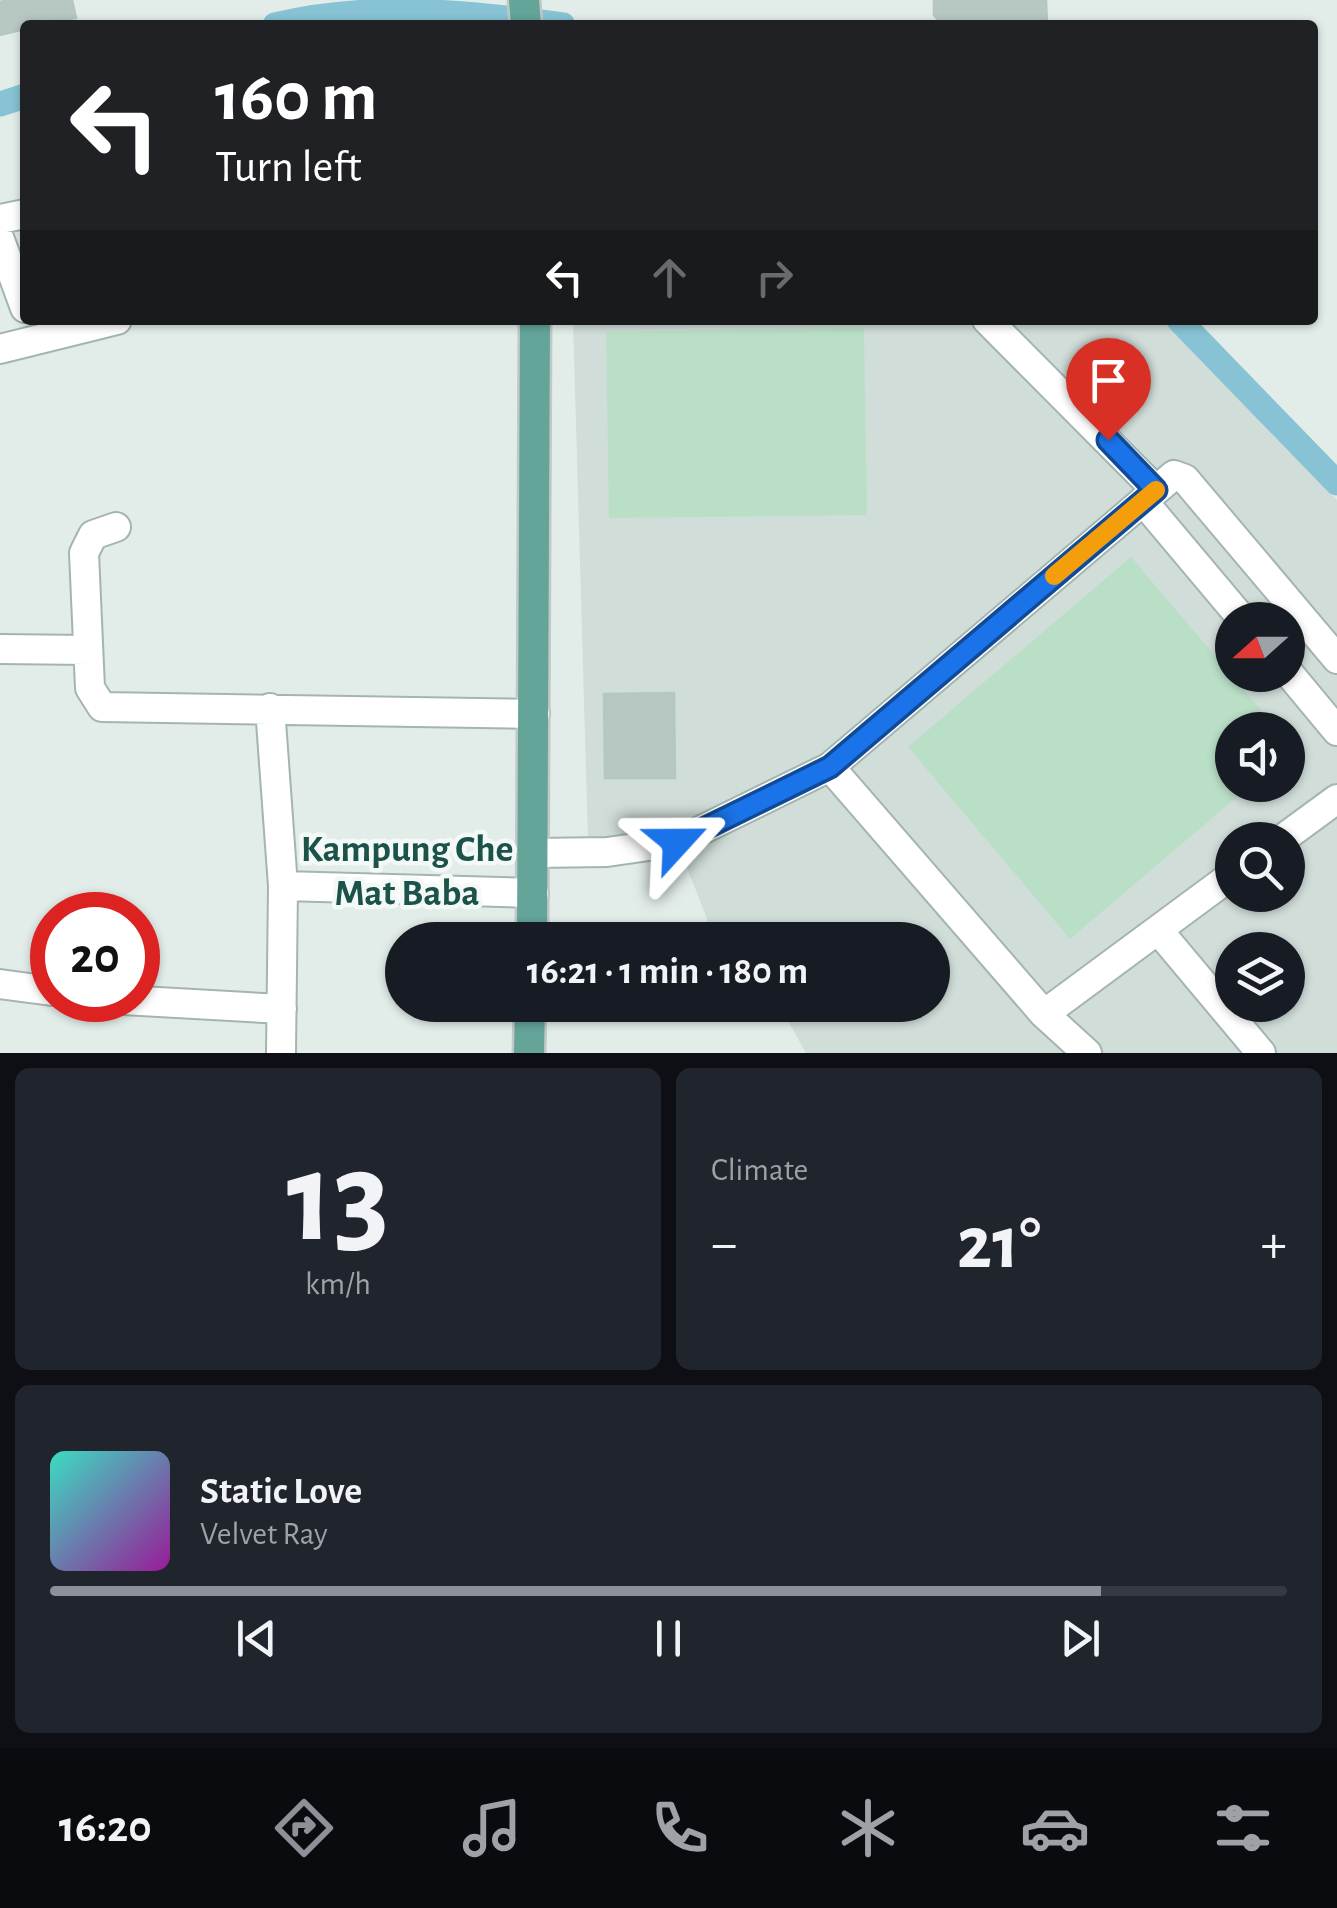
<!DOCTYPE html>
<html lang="en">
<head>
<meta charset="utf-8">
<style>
	:root { --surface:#171b24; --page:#20242c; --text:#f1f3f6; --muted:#9ea1a6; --line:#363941; --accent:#8c9099 }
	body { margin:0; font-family:"Alegreya Sans",sans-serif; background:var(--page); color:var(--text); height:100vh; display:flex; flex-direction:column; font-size:38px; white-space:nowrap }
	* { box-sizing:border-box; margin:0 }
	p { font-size:32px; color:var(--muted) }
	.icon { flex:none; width:55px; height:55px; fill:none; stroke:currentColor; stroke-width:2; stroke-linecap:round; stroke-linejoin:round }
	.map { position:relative; height:1053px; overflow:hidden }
	.sheet { display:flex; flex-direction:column; gap:15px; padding:15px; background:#0d0f14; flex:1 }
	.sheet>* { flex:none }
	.guide { position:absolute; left:20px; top:20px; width:1298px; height:305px; border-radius:10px; box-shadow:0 2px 8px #0004; background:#202124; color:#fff; overflow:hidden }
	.needle { width:65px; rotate:249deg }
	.tools { position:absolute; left:1215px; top:602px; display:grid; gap:20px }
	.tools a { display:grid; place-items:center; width:90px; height:90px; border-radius:50%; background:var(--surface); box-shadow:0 2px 8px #0004; font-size:50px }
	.speed { position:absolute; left:30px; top:892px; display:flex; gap:20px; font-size:50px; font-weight:700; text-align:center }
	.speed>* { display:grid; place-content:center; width:130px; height:130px; border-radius:50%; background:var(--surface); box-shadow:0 2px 8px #0004; line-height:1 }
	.speed .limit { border:15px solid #d22; background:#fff; color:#111 }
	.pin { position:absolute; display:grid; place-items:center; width:85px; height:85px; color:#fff; margin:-102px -42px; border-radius:50% 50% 50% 0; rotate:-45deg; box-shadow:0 0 10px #0007 }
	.pin .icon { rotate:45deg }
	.me { position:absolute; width:110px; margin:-55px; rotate:66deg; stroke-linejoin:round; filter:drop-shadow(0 0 8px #0008) }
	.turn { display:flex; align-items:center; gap:35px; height:210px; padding:0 30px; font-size:45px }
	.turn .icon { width:130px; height:130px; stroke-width:2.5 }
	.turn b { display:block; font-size:70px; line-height:85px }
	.lanes { display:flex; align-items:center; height:95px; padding:0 30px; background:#0003; justify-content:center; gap:50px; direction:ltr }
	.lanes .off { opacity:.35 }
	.big { font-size:75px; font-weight:700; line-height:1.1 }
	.sheet .tile { flex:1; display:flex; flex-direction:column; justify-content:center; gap:15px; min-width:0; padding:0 35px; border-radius:15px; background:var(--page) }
	.sheet .dial { align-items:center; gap:0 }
	.dial b { font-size:130px; line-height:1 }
	.song { display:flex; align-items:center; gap:30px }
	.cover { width:120px; height:120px; border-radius:15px; background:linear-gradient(135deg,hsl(170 70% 55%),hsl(300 70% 35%)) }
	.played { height:10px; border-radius:5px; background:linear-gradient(90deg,var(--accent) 85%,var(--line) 85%) }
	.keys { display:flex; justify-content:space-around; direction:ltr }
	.heat { display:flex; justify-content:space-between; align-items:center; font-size:55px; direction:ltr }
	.sheet .tiles { flex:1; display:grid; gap:15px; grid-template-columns:1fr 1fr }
	.tile:last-child { grid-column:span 2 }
	.trip { position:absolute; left:385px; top:922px; width:565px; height:100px; border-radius:50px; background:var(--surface); box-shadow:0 2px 8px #0004; font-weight:700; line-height:100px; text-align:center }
	.tabs { display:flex; height:160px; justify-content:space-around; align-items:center; background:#090b0e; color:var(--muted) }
	.tabs .icon { width:70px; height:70px }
	.tabs .current { color:var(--accent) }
	.tabs b { font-size:45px; color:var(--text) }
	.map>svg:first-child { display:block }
	.built { fill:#d0ddd8; fill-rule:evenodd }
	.green { fill:#badfc7 }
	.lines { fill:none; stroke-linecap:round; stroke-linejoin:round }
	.canal { stroke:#87c3d4; stroke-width:25 }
	.building { fill:#b7c8c2; stroke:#b4c7c0; stroke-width:2.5 }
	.minor-casing { stroke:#a4b5b1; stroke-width:32 }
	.major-casing { stroke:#c1c9c8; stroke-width:35 }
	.minor { stroke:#fff; stroke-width:28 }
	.major { stroke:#64a499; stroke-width:30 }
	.route-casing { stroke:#114b97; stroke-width:25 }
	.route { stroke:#1a73e8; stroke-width:18 }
	.slow { stroke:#f59e0b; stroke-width:18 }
	.labels { text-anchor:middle; stroke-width:9; stroke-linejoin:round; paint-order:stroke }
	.neighbourhood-label { font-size:38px; font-weight:bold; fill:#1c5249; stroke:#f3f9f6 }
</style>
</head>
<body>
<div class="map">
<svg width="1337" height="1053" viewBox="0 0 1337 1053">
	<rect width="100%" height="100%" fill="#e2ede9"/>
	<path class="built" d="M573,320H1163L1337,500V1053H806L779,1005H932V940H708L707,919L674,834L588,841ZM1232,620H1288V675H1232ZM1232,730H1288V785H1232ZM1232,840H1288V895H1232ZM1232,950H1288V1005H1232Z"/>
	<path class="green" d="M864,328L867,515L609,518L606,332Z
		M1131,557L1278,730H1232V785H1251L1070,939L908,747Z"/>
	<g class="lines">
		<path class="canal" d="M275,25C369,2 468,12 563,25
			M0,104L25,96
			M1179,320L1337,483"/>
	</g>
	<path class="building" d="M8,0H72L76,18L25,25V29L0,35V2Z
		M934,0H1046L1047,25H943L934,15Z
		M674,693L675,778H605L604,694Z"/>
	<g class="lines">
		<g class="minor-casing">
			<path id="minor" d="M0,219L25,214
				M0,240L25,308
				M987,320L1156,490
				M0,349L117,320
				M1143,501L1243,620
				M116,527L93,535L84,553L90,688L102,707L535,714
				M0,649L88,650
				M1288,672L1337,731
				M270,708L283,886L281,1053
				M830,767L1174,475L1185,479L1337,659
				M1281,840L1337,799
				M535,853L607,852L677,842L830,767L1044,1014L1087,1053
				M283,886L534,893
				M1158,930L1261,1053
				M0,984L52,991
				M123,1000L282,1009
				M1044,1014L1232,875"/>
		</g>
		<g class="major-casing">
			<path id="major" d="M524,0L526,25
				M532,940L535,320
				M529,1053L530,1005"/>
		</g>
		<use href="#minor" class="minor"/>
		<use href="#major" class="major"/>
	</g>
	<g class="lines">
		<g class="route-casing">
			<path id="route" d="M677,842L830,767L1156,490L1108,440"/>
		</g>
		<use href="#route" class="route"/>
		<path class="slow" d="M1054,576L1156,490"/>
	</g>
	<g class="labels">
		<g class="neighbourhood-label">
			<text x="407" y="861">Kampung Che<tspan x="407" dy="44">Mat Baba</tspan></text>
		</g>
	</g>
</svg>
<div class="tools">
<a><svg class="needle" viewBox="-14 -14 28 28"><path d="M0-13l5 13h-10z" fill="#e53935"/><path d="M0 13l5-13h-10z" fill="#9ea1a6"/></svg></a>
<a><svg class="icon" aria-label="sound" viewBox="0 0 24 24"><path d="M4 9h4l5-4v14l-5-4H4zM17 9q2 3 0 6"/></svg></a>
<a><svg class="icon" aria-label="search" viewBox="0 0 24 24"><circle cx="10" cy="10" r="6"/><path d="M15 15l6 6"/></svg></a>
<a><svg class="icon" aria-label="layers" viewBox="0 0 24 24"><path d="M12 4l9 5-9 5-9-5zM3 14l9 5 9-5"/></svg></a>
</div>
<div class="speed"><div class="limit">20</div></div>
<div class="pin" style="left:1108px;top:440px;background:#d93025"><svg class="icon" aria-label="arrive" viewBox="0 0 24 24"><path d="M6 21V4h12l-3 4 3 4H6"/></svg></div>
<svg class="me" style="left:677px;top:842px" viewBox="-20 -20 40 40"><path d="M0-17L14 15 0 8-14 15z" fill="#1a73e8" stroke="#fff" stroke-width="4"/></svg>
<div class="trip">16:21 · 1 min · 180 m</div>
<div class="guide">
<div class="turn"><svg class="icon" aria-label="left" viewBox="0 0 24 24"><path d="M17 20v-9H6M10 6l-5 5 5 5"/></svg><div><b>160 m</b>Turn left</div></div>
<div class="lanes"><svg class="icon" aria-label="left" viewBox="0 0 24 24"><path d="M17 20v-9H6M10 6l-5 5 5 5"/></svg><svg class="icon off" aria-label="ahead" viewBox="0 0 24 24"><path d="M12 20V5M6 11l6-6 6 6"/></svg><svg class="icon off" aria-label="right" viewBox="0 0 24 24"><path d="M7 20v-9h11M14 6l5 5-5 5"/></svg></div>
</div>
</div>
<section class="sheet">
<div class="tiles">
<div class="tile dial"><b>13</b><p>km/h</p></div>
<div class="tile"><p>Climate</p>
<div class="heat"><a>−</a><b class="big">21°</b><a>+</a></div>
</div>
<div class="tile">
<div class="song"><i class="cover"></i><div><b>Static Love</b><p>Velvet Ray</p></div></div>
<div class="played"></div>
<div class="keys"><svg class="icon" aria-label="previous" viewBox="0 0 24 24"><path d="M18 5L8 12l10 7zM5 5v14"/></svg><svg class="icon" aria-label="pause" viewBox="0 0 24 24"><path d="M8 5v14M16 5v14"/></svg><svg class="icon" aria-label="next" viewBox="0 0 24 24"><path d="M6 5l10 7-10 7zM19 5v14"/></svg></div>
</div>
</div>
</section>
<nav class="tabs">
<b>16:20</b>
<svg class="icon current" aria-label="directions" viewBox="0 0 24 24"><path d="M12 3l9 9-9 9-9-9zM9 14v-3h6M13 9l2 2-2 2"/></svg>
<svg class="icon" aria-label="music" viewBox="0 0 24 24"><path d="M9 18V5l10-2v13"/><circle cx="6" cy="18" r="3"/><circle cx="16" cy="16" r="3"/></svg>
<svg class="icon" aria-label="phone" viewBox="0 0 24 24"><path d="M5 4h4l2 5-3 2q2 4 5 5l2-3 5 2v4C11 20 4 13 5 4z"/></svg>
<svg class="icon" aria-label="climate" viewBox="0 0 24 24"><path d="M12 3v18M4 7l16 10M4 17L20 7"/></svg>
<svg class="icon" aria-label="car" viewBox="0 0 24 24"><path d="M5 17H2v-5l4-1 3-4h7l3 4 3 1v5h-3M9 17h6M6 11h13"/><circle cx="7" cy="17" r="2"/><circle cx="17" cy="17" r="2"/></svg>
<svg class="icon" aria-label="filters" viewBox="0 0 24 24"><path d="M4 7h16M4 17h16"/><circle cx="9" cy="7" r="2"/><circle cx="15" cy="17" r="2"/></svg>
</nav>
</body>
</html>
